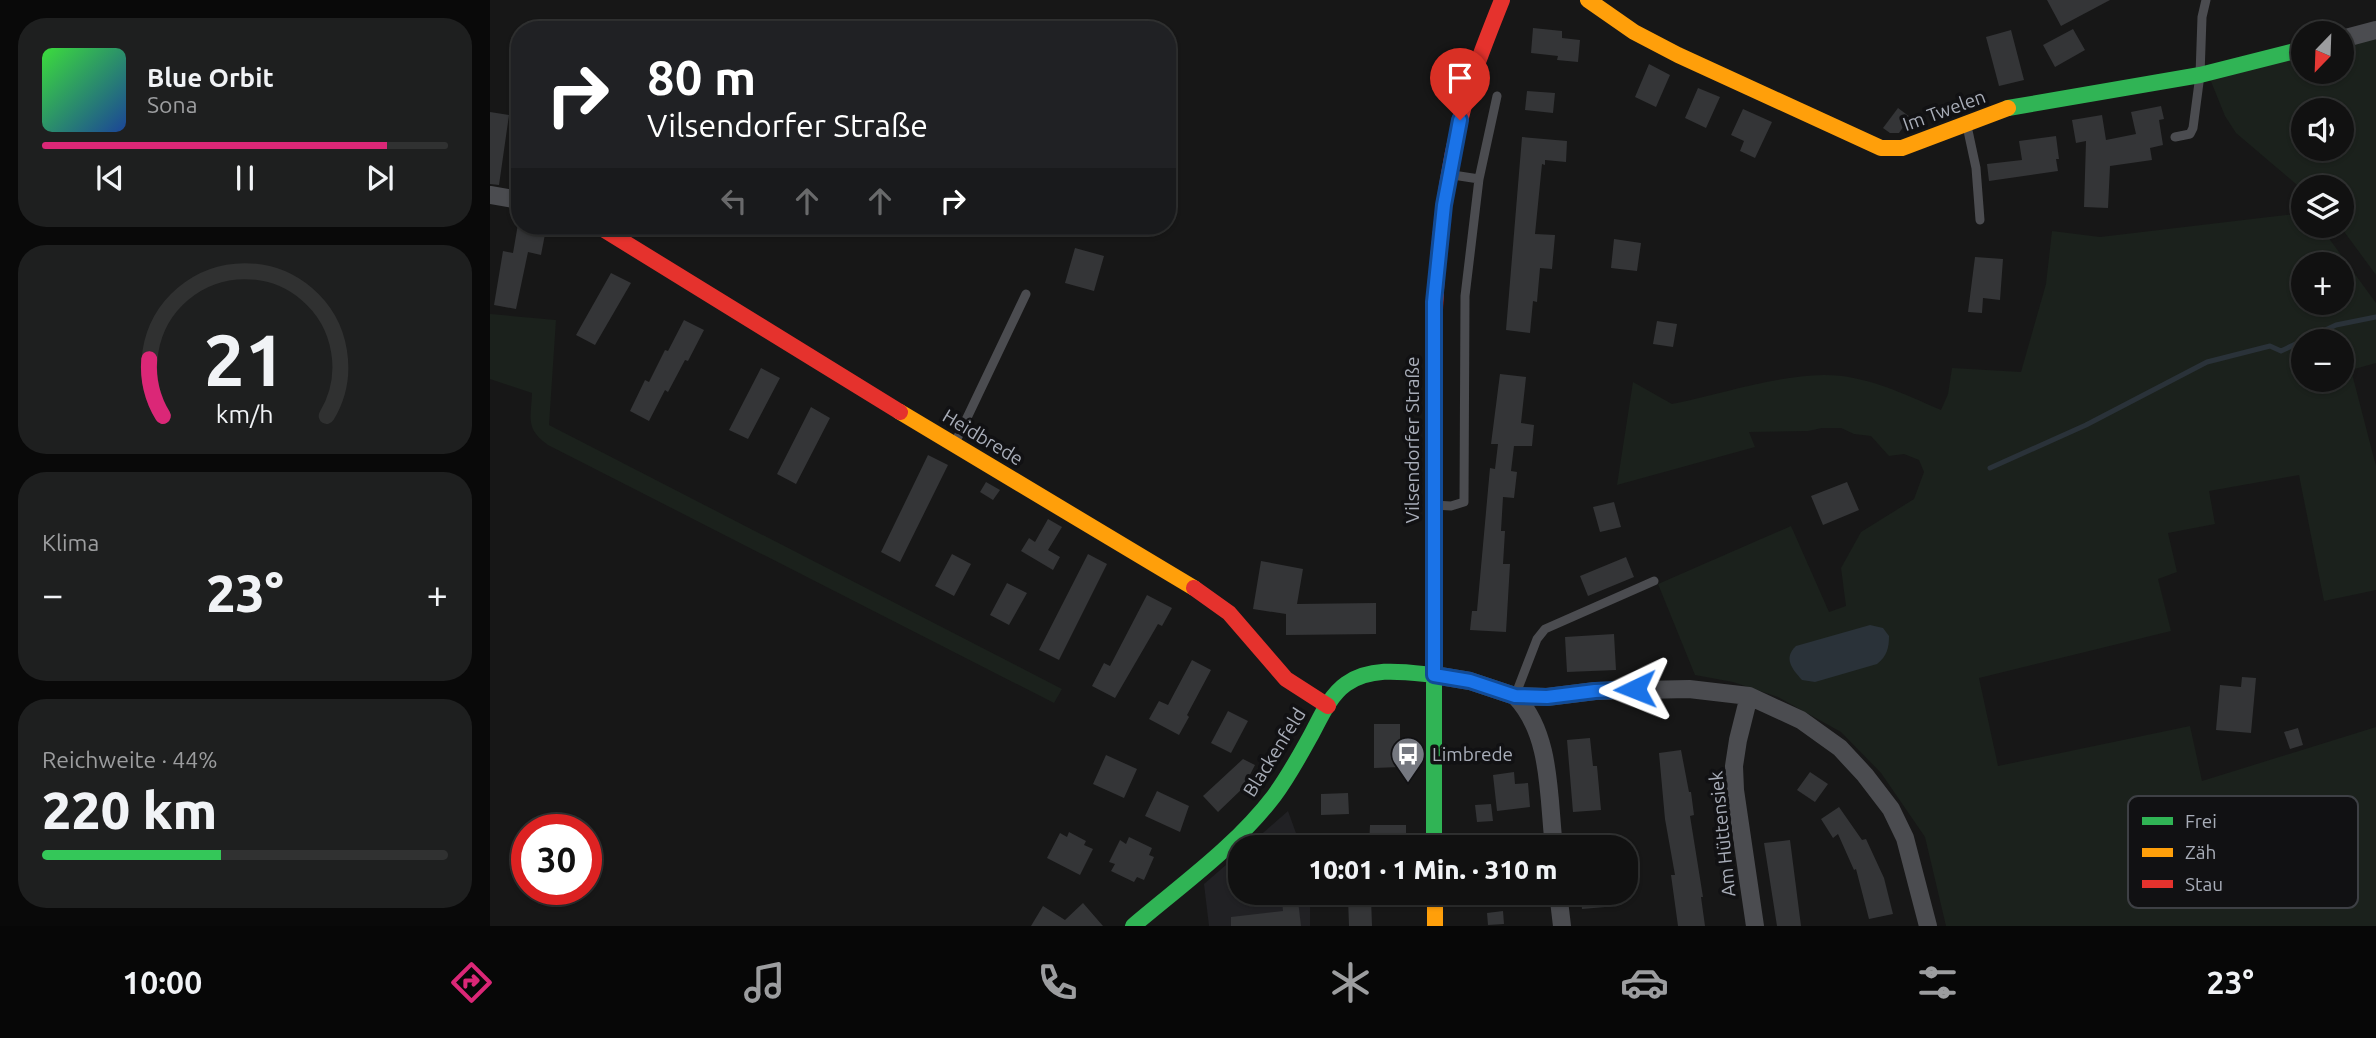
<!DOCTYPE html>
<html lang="de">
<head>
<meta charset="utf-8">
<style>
	:root { --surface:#111; --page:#1e1f1f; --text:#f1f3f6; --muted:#9c9d9f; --line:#303131; --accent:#db2777 }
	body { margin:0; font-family:Ubuntu,sans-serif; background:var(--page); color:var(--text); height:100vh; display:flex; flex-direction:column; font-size:26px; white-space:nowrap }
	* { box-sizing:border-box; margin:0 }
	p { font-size:23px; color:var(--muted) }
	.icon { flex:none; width:38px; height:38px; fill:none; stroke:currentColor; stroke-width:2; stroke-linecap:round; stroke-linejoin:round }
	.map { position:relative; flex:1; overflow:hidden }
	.sheet { display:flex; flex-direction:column; gap:18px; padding:18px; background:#090909; width:490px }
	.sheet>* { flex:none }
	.top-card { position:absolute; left:21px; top:21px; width:665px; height:214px; border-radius:28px; box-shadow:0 2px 5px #0004,0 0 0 2px var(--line); background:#202124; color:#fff; overflow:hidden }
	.needle { width:46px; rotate:203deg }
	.controls { position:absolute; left:1801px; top:21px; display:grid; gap:14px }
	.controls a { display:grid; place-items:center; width:63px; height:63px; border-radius:50%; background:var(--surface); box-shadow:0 2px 5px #0004,0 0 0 2px var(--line); font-size:35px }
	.speed { position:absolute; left:21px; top:814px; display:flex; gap:14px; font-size:35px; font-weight:700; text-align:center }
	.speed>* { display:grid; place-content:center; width:91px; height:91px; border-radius:50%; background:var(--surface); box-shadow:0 2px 5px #0004,0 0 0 2px var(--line); line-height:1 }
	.speed .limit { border:10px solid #d22; background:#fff; color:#111 }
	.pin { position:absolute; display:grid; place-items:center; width:60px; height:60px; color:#fff; margin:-72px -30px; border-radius:50% 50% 50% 0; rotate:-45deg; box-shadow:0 0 7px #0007 }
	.pin .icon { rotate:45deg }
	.me { position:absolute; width:77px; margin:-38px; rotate:268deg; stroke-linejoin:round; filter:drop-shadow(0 0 5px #0008) }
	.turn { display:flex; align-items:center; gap:24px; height:147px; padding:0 21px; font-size:32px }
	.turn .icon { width:91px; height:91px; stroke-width:2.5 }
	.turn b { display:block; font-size:49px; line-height:60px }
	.lanes { display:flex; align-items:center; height:66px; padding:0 21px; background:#0003; justify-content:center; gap:35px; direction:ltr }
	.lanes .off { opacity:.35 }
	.big { font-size:52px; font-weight:800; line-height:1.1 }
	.sheet .widget { flex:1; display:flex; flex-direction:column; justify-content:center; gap:10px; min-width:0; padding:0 24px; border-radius:28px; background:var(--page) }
	.sheet .dial { align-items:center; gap:0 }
	.dial svg { height:182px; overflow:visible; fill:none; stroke:var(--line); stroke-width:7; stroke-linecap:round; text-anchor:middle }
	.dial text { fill:var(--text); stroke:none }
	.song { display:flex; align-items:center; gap:21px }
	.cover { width:84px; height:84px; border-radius:10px; background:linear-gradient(135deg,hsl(120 70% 55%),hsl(220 70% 35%)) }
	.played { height:7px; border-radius:4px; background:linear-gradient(90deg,var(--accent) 85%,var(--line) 85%) }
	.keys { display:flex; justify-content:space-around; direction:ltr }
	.heat { display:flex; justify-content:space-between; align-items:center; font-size:38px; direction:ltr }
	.charge { height:10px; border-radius:5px; background:linear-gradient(90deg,#34c759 44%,var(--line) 0) }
	.trip { position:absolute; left:738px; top:835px; width:410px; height:70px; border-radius:28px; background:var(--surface); box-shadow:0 2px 5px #0004,0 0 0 2px var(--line); font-weight:800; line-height:70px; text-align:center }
	.dock { display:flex; height:112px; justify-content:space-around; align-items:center; background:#070707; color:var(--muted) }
	.dock .icon { width:49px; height:49px }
	.dock .on { color:var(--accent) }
	.dock b { font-size:32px; color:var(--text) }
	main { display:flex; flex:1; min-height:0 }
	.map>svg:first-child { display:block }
	.built { fill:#212124 }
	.green { fill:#1b211c; fill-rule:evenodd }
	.water { fill:#2a3239 }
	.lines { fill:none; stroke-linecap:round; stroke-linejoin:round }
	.stream { stroke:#2a3239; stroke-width:5 }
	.building { fill:#343537 }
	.lane { stroke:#4b4c50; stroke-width:9 }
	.street { stroke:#4b4c50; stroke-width:18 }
	.fast { stroke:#30b455; stroke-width:16 }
	.slow { stroke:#ff9f0a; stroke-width:16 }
	.jam { stroke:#e5322d; stroke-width:16 }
	.route-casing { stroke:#114b97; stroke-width:18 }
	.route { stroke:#1a73e8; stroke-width:12 }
	.labels { text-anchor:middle; stroke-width:7; stroke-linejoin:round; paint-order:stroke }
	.street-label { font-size:19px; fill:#a8adb8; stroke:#111113 }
	.poi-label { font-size:19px; fill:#a8adb8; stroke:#111113; text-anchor:start }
	.key { fill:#111113; stroke:#3e4045; stroke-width:2 }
	.key-label { font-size:19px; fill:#a8adb8 }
</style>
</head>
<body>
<main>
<section class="sheet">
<div class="widget">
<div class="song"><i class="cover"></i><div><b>Blue Orbit</b><p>Sona</p></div></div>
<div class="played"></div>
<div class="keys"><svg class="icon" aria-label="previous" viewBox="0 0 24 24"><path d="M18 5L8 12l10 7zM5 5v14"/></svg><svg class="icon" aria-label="pause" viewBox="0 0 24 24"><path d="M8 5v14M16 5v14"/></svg><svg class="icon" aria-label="next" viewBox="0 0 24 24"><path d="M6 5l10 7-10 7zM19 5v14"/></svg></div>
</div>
<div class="widget dial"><svg viewBox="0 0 100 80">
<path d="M14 69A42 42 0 1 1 86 69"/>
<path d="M14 69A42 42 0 0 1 8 44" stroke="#db2777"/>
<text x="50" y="56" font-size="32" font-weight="700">21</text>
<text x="50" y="72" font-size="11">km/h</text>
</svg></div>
<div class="widget"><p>Klima</p>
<div class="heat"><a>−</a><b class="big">23°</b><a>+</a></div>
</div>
<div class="widget"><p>Reichweite · 44%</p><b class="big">220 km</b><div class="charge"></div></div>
</section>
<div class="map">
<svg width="1886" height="926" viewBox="0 0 1886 926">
	<rect width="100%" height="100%" fill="#171717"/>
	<path class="built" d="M798,811L811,847H757Z
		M751,852V892L820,893V926H719L714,884Z"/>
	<path class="green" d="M1886,36V275L1850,226L1852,187H1813V190L1746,133L1735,116L1720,79L1813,55V72H1852V45ZM1813,110H1852V149H1813Z
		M1813,213V226H1830L1886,303V363L1861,370L1886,466V590L1834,601L1809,475L1719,491L1725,524L1678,533L1687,572L1668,579L1681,631L1489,678L1508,766L1700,726L1712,781L1886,727V926H1456L1435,837L1391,773L1351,732L1288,697L1243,682L1205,675L1168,584L1301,526L1339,612L1356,606L1351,568L1371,532L1424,499L1434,472L1429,460L1414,454L1399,456L1381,436L1364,434L1351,428H1332L1318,431L1259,432L1265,447L1127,485L1143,382L1182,404C1232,394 1282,376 1334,375C1376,375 1414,394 1451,410L1458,394L1462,368L1531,372L1556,284L1562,231L1610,237ZM1813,264H1852V303H1813ZM1813,341H1852V380H1813Z
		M0,314L66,320L59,425L572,689L564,703L58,445C35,429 41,419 42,393L0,379Z"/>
	<path class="water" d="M1380,625L1393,628L1399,636C1399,648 1397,656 1387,664L1325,682L1312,680C1302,669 1293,658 1306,646Z"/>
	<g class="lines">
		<path class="stream" d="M1500,468L1596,425L1717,362L1780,346L1791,351L1846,325L1886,317"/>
	</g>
	<path class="building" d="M1557,0H1620L1571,26Z
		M1043,28L1072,31V38L1090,40L1088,62L1067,60L1068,56L1041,53Z
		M1583,29L1595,50L1565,67L1553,45Z
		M1521,30L1534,80L1509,86L1496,37Z
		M1159,64L1180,75L1166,107L1145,97Z
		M1208,88L1230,97L1216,128L1195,118Z
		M1037,91L1065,93L1063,113L1035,110Z
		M1671,106L1674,119L1669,120L1673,145L1660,148L1662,160L1620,166L1618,208L1594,207L1596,141L1586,143L1582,120L1612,115L1616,140L1646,134L1641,112Z
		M1408,108L1420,117L1409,133H1400L1393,128Z
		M1253,109L1282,122L1265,158L1250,151L1254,141L1241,135Z
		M0,112L19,115L9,185L0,184Z
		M1566,136L1569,159H1566L1568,171L1499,181L1497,164L1532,160L1529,141Z
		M1032,137L1077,141L1076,162L1055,160V165L1052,164L1045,234L1065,235L1062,269L1050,268L1047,302L1043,301L1040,333L1016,330Z
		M28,224L56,229L51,255L38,252L26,309L4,305L13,251L23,253Z
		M1124,239L1151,243L1147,271L1121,268Z
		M585,248L614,256L604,291L575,283Z
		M1485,257L1513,259L1510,300L1493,298L1492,313L1478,312Z
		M121,273L141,283L105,345L86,335Z
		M194,320L214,330L198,361L195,360L178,392L175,390L159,421L140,411L155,380L159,382L175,350L178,351Z
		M1167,321L1187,324L1183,347L1163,344Z
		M271,368L290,378L258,439L239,430Z
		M1010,374L1036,377L1031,423L1044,425L1042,446H1024L1021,471L1027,472L1024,498L1013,497L1011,531H1015L1013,564H1020L1016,632L980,630L982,611H987L1000,468L1005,469L1008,444H1001Z
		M321,407L340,418L306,484L287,474Z
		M438,455L458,465L410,562L391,552Z
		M496,482L510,490L503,500L490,492Z
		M1357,482L1369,510L1333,525L1321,496Z
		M1124,502L1131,527L1110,532L1103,507Z
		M558,519L572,527L558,550L570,557L563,570L531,551L539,538L545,542Z
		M462,554L481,564L464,596L445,586Z
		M598,554L617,564L569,660L549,650Z
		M1136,557L1144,577L1098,596L1090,576Z
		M771,561L813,569L807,604L886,603V634L796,635V614L763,609Z
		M517,583L537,593L519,625L500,615Z
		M657,595L682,608L672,626L668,624L625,698L602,686L614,663L620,666Z
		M1124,634L1126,670L1077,672L1075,637Z
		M702,660L721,670L697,715L699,717L689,735L659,719L669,701L678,705Z
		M1752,677L1766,678L1761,733L1726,730L1730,685L1751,687Z
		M738,711L758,721L741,753L721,743Z
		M884,724H910V767L884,768Z
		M1808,728L1813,745L1800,749L1794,732Z
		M1100,738L1103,766H1107L1111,810L1083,812L1077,740Z
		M1191,750L1199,792H1201L1204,815L1200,816L1213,897H1211L1215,926H1188L1181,875H1185L1175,819L1169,753Z
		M616,755L647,769L634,798L603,784Z
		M753,759L765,765L753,788L728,812L713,796Z
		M1024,772L1025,784L1038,783L1040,807L1007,811L1003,775Z
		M1320,772L1338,784L1325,802L1307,790Z
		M667,791L699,806L690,832L655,816Z
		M858,793L859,814L831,815V794Z
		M1001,804L1003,821L987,822L985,805Z
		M1349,807L1372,840L1376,839L1394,878L1403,914L1379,919L1366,869L1364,870L1348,834L1343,838L1331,819Z
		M880,825H916V847H879Z
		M579,832L596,841L594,845L603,849L590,875L557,858L570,833L577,837Z
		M639,837L662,848L659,855L664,857L654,880L647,877L644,882L621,871L625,864L619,862L630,840L636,844Z
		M1300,840L1311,926H1287L1274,843Z
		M791,892H807L811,926H741V917L793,911Z
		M1090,892H1113L1115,907L1092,909Z
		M858,898H881L882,926H859Z
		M593,903L613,926H541L553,906L575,920Z
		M1013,911L1014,924L998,925L997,913Z"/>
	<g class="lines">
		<path class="lane" d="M1477,126L1486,168L1490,220
			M1685,137L1700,134L1703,128L1710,75L1712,17L1716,0
			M963,175L989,179
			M465,443L536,294
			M944,505L961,506L974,502L975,296L989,179L1007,96
			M1025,696L1047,639L1055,629L1164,581"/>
		<path class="street" d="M1852,39L1886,30
			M0,195L30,200
			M944,675L980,681L1025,696L1057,697L1105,691L1199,689L1259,696L1311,720L1350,748L1375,775L1401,809L1415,838L1438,926
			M1025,696C1062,734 1058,797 1064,847
			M1259,696L1248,740L1244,766L1245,790L1265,926
			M1068,892L1072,926"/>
		<path class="fast" d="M1518,108L1710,75L1813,49
			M944,360V847
			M643,926C691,885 745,847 784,796C798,777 809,757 820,737C830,719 839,696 856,684C881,666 915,672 944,675"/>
		<path class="slow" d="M1098,0L1144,32L1188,55L1391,148H1412L1518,108
			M410,412L704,588
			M945,892V926"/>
		<path class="jam" d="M108,226L410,412
			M944,360C944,280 951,199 970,121C980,80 996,40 1012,0
			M704,588L739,613L796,679L838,706"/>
	</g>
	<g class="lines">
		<g class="route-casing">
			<path id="route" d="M970,120L954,205L944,302V675L980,681L1025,696L1057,697L1105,691L1145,689"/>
		</g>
		<use href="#route" class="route"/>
	</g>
	<defs>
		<g id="bus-pin" transform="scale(1.75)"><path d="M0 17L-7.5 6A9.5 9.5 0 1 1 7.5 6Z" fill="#757880" stroke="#111113"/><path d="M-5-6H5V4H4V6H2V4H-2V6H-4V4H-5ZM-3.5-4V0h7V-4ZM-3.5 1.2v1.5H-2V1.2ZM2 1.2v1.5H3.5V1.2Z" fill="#fff"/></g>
	</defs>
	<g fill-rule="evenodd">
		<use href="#bus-pin" x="918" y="754"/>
	</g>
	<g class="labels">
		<g class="street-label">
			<text transform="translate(1454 110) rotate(-20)" y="7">Im Twelen</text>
			<text transform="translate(493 437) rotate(31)" y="7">Heidbrede</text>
			<text transform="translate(922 440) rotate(-90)" y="7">Vilsendorfer Straße</text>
			<text transform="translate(784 752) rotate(-58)" y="7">Blackenfeld</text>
			<text transform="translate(1232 834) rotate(-96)" y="7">Am Hüttensiek</text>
		</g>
		<g class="poi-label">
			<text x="942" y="761">Limbrede</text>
		</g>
	</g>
	<rect x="1638" y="796" width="230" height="112" rx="10" class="key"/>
	<rect x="1652" y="817" width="31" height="8" fill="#30b455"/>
	<rect x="1652" y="848" width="31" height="9" fill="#ff9f0a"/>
	<rect x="1652" y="880" width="31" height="8" fill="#e5322d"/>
	<g class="key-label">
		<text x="1695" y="828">Frei</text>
		<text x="1695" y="859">Zäh</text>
		<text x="1695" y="891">Stau</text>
	</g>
</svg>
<div class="controls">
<a><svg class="needle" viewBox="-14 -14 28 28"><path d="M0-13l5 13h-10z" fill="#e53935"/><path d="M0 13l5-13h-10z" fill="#9c9d9f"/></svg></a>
<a><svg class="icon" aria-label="sound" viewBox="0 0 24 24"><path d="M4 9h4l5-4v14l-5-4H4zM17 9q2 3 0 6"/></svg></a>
<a><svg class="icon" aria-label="layers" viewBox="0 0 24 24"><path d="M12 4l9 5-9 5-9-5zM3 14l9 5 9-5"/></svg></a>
<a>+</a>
<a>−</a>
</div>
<div class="speed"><div class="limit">30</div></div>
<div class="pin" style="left:970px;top:120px;background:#d93025"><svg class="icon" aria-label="arrive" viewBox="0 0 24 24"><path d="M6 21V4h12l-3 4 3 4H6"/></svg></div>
<svg class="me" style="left:1145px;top:689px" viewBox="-20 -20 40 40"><path d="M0-17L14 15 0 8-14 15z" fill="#1a73e8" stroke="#fff" stroke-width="4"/></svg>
<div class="trip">10:01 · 1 Min. · 310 m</div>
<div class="top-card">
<div class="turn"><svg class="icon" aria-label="right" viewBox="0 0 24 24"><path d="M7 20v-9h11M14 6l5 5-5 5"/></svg><div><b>80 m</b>Vilsendorfer Straße</div></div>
<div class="lanes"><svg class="icon off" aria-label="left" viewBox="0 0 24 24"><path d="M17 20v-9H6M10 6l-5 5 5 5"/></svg><svg class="icon off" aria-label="ahead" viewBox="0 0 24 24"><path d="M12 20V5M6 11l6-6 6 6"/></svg><svg class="icon off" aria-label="ahead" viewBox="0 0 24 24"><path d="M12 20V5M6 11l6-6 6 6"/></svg><svg class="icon" aria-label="right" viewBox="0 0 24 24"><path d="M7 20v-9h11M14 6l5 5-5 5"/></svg></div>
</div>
</div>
</main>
<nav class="dock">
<b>10:00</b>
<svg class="icon on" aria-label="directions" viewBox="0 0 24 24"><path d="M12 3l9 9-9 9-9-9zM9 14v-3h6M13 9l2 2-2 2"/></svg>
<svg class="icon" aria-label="music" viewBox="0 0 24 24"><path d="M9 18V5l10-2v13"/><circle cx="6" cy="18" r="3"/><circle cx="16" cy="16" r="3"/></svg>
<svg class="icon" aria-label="phone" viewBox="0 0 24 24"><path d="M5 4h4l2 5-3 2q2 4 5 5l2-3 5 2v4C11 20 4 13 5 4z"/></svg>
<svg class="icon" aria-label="climate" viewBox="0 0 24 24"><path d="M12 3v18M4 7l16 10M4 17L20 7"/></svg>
<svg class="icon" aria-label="car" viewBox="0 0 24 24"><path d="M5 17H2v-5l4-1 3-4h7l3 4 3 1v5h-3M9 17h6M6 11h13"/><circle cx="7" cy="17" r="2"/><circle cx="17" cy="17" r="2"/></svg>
<svg class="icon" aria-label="filters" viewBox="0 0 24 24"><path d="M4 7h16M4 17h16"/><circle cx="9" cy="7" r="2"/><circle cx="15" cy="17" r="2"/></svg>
<b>23°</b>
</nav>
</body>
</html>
